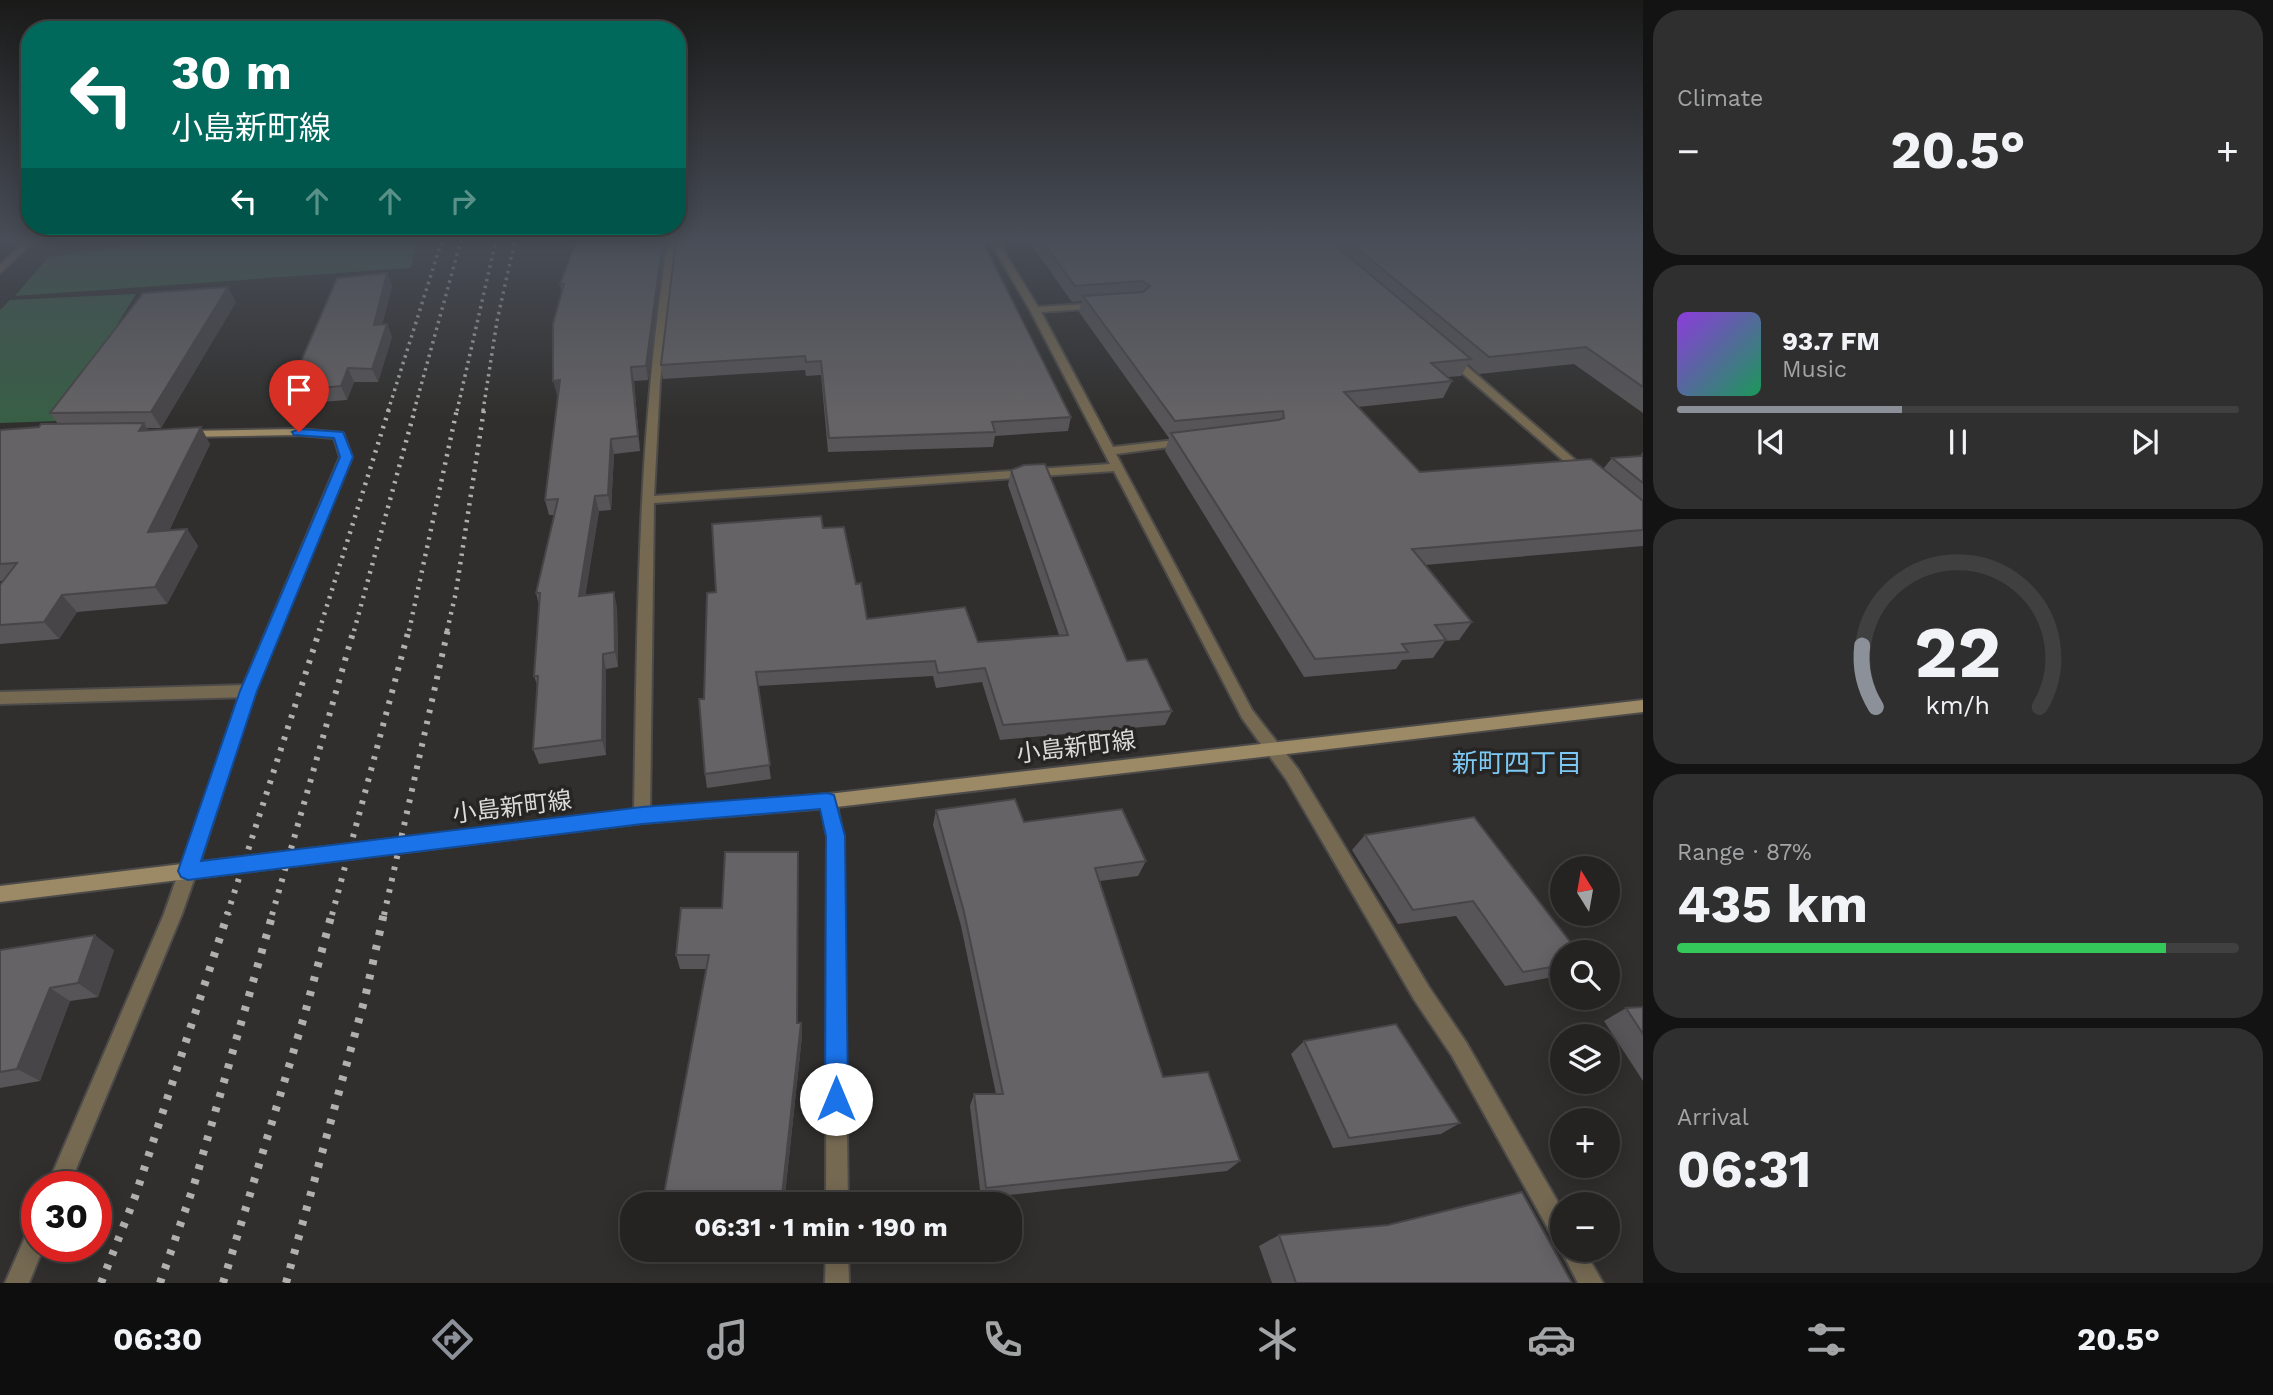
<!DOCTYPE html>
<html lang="en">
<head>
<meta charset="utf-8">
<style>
	:root { --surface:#242322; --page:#302f2f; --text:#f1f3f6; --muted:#a3a4a5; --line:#414040; --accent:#8c9099 }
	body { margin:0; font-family:"Work Sans","Noto Sans JP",sans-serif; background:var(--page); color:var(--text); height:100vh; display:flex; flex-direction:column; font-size:26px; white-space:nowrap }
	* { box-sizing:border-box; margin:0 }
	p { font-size:23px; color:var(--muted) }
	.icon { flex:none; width:38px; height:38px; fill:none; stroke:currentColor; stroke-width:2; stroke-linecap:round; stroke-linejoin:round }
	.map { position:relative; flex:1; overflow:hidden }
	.panel { display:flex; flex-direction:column; gap:10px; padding:10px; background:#141313; width:630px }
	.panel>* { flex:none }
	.hud { position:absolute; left:21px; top:21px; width:665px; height:214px; border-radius:28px; box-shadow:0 4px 18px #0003,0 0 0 2px var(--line); background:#00695c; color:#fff; overflow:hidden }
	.needle { width:46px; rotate:349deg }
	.buttons { position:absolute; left:1550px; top:856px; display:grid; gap:14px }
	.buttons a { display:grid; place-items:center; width:70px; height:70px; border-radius:50%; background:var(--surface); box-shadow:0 4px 18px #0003,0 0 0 2px var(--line); font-size:35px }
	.speed { position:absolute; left:21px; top:1171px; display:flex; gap:14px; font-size:35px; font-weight:700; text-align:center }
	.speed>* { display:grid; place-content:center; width:91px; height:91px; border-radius:50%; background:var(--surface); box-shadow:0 4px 18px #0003,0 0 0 2px var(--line); line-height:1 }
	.speed .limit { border:10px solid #d22; background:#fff; color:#111 }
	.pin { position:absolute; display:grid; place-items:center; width:60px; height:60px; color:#fff; margin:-72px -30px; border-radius:50% 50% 50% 0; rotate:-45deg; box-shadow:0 0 7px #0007 }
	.pin .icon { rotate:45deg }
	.me { position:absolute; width:77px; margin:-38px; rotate:0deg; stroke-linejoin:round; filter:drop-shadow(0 0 5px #0008) }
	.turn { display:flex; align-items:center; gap:24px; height:147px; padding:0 35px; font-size:32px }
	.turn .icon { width:91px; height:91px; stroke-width:2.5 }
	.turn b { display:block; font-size:49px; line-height:60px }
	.lanes { display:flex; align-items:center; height:66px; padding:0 35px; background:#0003; justify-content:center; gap:35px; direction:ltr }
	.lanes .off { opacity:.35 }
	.big { font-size:52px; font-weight:700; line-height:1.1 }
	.panel .tile { flex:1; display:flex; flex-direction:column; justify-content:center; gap:10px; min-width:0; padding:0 24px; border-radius:28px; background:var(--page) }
	.panel .dial { align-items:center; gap:0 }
	.dial svg { height:182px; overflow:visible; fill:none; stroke:var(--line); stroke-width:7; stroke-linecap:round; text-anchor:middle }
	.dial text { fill:var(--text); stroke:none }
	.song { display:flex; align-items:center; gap:21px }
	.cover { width:84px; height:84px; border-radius:10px; background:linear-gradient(135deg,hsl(270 70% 55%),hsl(150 70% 35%)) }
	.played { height:7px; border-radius:4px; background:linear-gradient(90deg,var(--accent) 40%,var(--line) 40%) }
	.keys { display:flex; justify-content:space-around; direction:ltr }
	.heat { display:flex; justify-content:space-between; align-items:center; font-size:38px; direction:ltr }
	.charge { height:10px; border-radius:5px; background:linear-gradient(90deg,#34c759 87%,var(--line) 0) }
	.trip { position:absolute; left:620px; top:1192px; width:402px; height:70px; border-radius:28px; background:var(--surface); box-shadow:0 4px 18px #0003,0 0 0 2px var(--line); font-weight:700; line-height:70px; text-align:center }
	.tab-bar { display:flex; height:112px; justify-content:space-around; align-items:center; background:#0e0e0e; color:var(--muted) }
	.tab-bar .icon { width:49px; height:49px }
	.tab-bar .current { color:var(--accent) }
	.tab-bar b { font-size:32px; color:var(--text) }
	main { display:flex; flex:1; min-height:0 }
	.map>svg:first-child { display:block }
	.green { fill:#385f46 }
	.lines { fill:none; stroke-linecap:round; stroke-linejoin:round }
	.street-casing { stroke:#4c4b49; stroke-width:4 }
	.secondary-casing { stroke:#4c4b49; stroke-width:4 }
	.street { fill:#756952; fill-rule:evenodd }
	.secondary { fill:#9c8965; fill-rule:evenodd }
	.rail-far3 { stroke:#b1b0af; stroke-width:3.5; stroke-dasharray:2.5 4.5; stroke-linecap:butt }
	.rail-far2 { stroke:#b1b0af; stroke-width:4.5; stroke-dasharray:2.5 6; stroke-linecap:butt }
	.rail-far1 { stroke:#b1b0af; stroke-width:6; stroke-dasharray:3.5 8; stroke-linecap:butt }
	.rail { stroke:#b1b0af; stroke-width:8; stroke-dasharray:5 10; stroke-linecap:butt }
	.wall { fill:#575557 }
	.shaded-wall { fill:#474547 }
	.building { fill:#656365; stroke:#474547; stroke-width:2 }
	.route { fill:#1a73e8; stroke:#114b97; stroke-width:2 }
	.labels { text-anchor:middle; stroke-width:7; stroke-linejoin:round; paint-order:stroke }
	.street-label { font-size:24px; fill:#dcdbda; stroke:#272523 }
	.neighbourhood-label { font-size:26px; fill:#7cc9f6; stroke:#272523 }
</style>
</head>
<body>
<main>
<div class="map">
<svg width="1643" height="1283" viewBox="0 0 1643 1283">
	<rect width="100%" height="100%" fill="#302f2d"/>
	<path class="green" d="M165,240H416L411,268L15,296L48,257Z
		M136,294L58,421L0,423V310L10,300Z"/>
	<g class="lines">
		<g class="street-casing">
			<path id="street" d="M27,240H36L0,273V265Z
				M668,240H676L660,382L654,496L1110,464L1030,310L989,240H997L1038,307L1103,303L1105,305L1100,308L1041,312L1113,447L1184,439L1190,442L1184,445L1116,454L1252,710L1298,769L1429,987L1466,1042L1563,1211V1244L1555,1241L1452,1056L1415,1001L1286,779L1242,718L1114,471L654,503L650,816L648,821L642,823L636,821L634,816C637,623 638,431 668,240Z
				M1447,356H1455L1588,471V475H1580L1447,360Z
				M248,685L253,687L255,691L253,695L248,697L0,704V692Z
				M828,794L834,796L836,801L843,836L848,1204H826L827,836L820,801L822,796Z
				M188,863L194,865L197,871L182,914L69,1186H47L164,914L179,871L182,865Z
				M37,1225V1246H44L29,1283H5L29,1228Z
				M1563,1245V1250H1584L1603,1283H1578L1561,1250Z
				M826,1250H848L849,1283H825Z"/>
		</g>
		<g class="secondary-casing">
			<path id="secondary" d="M299,429L343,433L352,457L255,691L200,862L642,809L828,794L1643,700V712L828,808L642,823L0,902V886L182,864L241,691L340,457L334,438L299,435L188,437L182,434L188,431Z"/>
		</g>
		<use href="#street" class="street"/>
		<use href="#secondary" class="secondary"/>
		<path class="rail-far3" d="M388,411L442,240
			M414,411L461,240
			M457,411L496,240
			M483,411L497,321L515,240"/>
		<path class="rail-far2" d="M319,631L389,409
			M354,631L415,409
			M409,631L457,409
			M447,631L456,592L484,409"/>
		<path class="rail-far1" d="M227,915L320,629
			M272,915L354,629
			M332,915L409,629
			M384,915L448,629"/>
		<path class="rail" d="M101,1283L135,1197L228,913
			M160,1283L194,1185L273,913
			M223,1283L304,1017L332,913
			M286,1283L365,998L384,913"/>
	</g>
	<path class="wall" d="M666,240L648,380L634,381L640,451L614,454L611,510L599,511L585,595L617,607L618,667L606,669V755L539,764L533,749L537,685L534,676L539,605L536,593L554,515H549L545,500L558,395H557L562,291L560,284Z
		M676,240L1071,417L1068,431L995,436L993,447L828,452L821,375L806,376L805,370L663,379L661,365Z
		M1028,240H1643V413L1574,364L1479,374L1468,364L1461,376L1448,377L1452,381L1443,398L1358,407L1420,472L1603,469L1612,458L1641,456L1643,453V546L1425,565L1472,622L1459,640L1445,641L1433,658L1402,660L1396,669L1304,677L1165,451L1169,438L1079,312L1082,301L1072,302Z
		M387,273L392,286L382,325L387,324L392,337L378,382H354L347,400L294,404L288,391Z
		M236,302L161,428H147L148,430L210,444L169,531L187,529L198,546L167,604L77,612L59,639L0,644V585L3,581H0V430L39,427L58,424L50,413Z
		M1011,470L1127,661L1172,711L1165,725L1000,740L982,682L936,688L933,676L758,686L771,779L707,788L705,774L704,699L716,592L823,528L856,584L867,619L978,642L1059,635L1008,485Z
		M936,810L1024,822L1146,861L1138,876L1100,881L1163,1077L1240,1161L1227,1171L981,1198L970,1106L974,1094H996L961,926L933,825Z
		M1365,835L1563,952V975L1505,986L1456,916L1398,924L1352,850Z
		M798,852V1023H801L802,1036L784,1204H662L706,969H680L676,955L722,908Z
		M0,950H114L98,997L70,1001L40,1081L0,1088Z
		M1643,1007V1081L1604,1021L1626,1008Z
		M1304,1041L1460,1123L1441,1134L1333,1148L1291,1054Z
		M1279,1235L1572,1283H1272L1259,1246Z"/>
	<path class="shaded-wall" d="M663,240H666L648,380L646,366Z
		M387,273L392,286L379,338L374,325Z
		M228,287L236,302L161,428L151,412Z
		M387,324L392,337L378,382L372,369Z
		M631,367L634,381L640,451L638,436Z
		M348,368L354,382L347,400L341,386Z
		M560,380L563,395H557L553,381Z
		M144,423L154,440L139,431Z
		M201,427L210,444L160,549L148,532Z
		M611,439L614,454L611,510L608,495Z
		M595,496L599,511L583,611L579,596Z
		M187,529L198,546L167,604L155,587Z
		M614,592L617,607L618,667L615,652Z
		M62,595L77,612L59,639L44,622Z
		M603,654L606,669V755L602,740Z
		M798,852V1036L797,1023Z
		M95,935L114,950L98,997L78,983Z
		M50,988L70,1001L40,1081L17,1069Z
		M801,1023L802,1036L784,1204H781Z"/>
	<path class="building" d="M577,240H663L646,366L631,367L638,436L611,439L608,495L595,496L579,596L614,592L615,652L603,654L602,740L533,749L538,676H534L540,593H536L558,499L545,500L560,380L553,381V324L564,284H560Z
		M676,240H982L1071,417L992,422L995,432L829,438L821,361L806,362L805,356L661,365Z
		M1041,240H1329L1471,359L1431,363L1452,381L1344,392L1420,472L1591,459L1643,501V530L1412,549L1472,622L1435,625L1446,640L1402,644L1408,652L1315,659L1171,433L1278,420L1284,418L1283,411L1175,421L1083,296L1143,292L1150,286L1142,281L1075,286Z
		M1347,240H1643V387L1586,347L1489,357Z
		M387,273L374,325L387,324L372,369L348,368L341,386L288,391L337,278Z
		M228,287L151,412L50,413L143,293Z
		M144,423L139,431L201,427L148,532L187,529L155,587L62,595L44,622L0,625V585L17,563L0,564V430L39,427L41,424Z
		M1643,453V483L1612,458L1641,456Z
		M1045,464L1127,661L1147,659L1172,711L1003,725L985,668L938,673L935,661L756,672L770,765L705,774L699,699H704L707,593L716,592L712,524L821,516L823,528L844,527L856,584L861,583L867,619L965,607L978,642L1068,635L1011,470L1024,465Z
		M1015,799L1024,822L1122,809L1146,861L1095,868L1163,1077L1208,1072L1240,1161L986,1188L974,1094H1003L964,912L936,810Z
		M1474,817L1578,952H1563V965L1523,972L1473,901L1413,910L1365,835Z
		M725,852H798L797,1023H801L781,1204H662L709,955H676L681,908H722Z
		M95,935L78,983L50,988L17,1069L0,1072V950Z
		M1643,1007V1034L1626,1008Z
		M1396,1024L1460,1123L1349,1138L1304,1041Z
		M1522,1192L1572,1283H1296L1279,1235L1388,1225Z"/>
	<linearGradient id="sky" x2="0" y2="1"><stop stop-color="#1a1a19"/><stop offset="0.57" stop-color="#484d57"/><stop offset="1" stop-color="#484d57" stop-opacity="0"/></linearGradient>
	<rect width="1643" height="420" fill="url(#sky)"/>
	<path class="route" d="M299,429L343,432L353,457L257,691L201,861L642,807L828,793L834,795L845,836L848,1099L845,1107L836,1111L828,1107L825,1099L826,836L820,809L642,824L188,880L181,877L178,871L240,691L340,457L334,438L294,435L292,432Z"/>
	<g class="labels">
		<g class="street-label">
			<text transform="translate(1076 747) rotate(-7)" y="8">小島新町線</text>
			<text transform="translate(512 807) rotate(-7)" y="8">小島新町線</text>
		</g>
		<g class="neighbourhood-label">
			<text x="1517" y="772">新町四丁目</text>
		</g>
	</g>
</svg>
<div class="buttons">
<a><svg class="needle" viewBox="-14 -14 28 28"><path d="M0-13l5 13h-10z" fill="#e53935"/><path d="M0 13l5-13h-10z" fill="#a3a4a5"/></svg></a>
<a><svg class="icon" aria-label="search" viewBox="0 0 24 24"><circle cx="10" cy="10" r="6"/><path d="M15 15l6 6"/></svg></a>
<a><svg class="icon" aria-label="layers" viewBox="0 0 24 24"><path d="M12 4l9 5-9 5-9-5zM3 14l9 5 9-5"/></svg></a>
<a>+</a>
<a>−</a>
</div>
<div class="speed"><div class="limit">30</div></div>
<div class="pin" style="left:299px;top:432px;background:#d93025"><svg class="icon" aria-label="arrive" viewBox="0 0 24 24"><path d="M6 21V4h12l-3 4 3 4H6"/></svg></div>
<svg class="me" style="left:836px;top:1099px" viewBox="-20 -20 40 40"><circle r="19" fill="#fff"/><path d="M0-13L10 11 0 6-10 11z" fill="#1a73e8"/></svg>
<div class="trip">06:31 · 1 min · 190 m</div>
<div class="hud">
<div class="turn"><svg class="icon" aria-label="left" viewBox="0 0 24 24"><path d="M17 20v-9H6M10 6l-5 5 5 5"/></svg><div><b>30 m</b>小島新町線</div></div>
<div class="lanes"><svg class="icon" aria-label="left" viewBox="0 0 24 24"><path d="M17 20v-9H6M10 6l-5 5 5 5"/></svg><svg class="icon off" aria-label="ahead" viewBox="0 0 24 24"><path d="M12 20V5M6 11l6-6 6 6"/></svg><svg class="icon off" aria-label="ahead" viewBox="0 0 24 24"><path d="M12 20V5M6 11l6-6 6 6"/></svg><svg class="icon off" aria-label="right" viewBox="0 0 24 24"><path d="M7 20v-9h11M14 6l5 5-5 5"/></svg></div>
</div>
</div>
<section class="panel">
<div class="tile"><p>Climate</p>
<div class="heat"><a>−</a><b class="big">20.5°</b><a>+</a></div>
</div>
<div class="tile">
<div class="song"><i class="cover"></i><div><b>93.7 FM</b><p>Music</p></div></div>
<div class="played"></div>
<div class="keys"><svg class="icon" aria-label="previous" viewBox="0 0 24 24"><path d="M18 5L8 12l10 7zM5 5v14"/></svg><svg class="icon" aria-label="pause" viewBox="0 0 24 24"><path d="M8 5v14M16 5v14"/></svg><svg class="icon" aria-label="next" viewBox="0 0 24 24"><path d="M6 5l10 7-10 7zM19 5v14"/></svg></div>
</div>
<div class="tile dial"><svg viewBox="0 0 100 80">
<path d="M14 69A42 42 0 1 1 86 69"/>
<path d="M14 69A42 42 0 0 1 8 42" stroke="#8c9099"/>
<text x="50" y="56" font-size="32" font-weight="700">22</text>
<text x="50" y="72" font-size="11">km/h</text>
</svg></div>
<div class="tile"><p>Range · 87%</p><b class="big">435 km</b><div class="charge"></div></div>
<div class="tile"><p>Arrival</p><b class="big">06:31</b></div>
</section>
</main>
<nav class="tab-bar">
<b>06:30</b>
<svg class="icon current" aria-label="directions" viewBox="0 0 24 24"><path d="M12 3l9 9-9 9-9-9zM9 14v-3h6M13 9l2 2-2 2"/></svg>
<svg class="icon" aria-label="music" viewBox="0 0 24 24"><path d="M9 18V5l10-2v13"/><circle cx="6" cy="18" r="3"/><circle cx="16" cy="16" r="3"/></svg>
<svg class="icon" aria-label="phone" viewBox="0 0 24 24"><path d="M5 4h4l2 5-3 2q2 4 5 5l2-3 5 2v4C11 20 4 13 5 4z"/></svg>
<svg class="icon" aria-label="climate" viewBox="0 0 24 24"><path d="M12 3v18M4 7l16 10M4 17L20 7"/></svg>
<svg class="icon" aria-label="car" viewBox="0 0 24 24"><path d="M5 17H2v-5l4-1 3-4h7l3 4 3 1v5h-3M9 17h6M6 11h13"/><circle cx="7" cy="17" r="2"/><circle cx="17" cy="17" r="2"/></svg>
<svg class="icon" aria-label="filters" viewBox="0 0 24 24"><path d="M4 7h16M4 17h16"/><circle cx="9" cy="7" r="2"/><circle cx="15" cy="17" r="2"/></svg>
<b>20.5°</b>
</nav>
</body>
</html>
